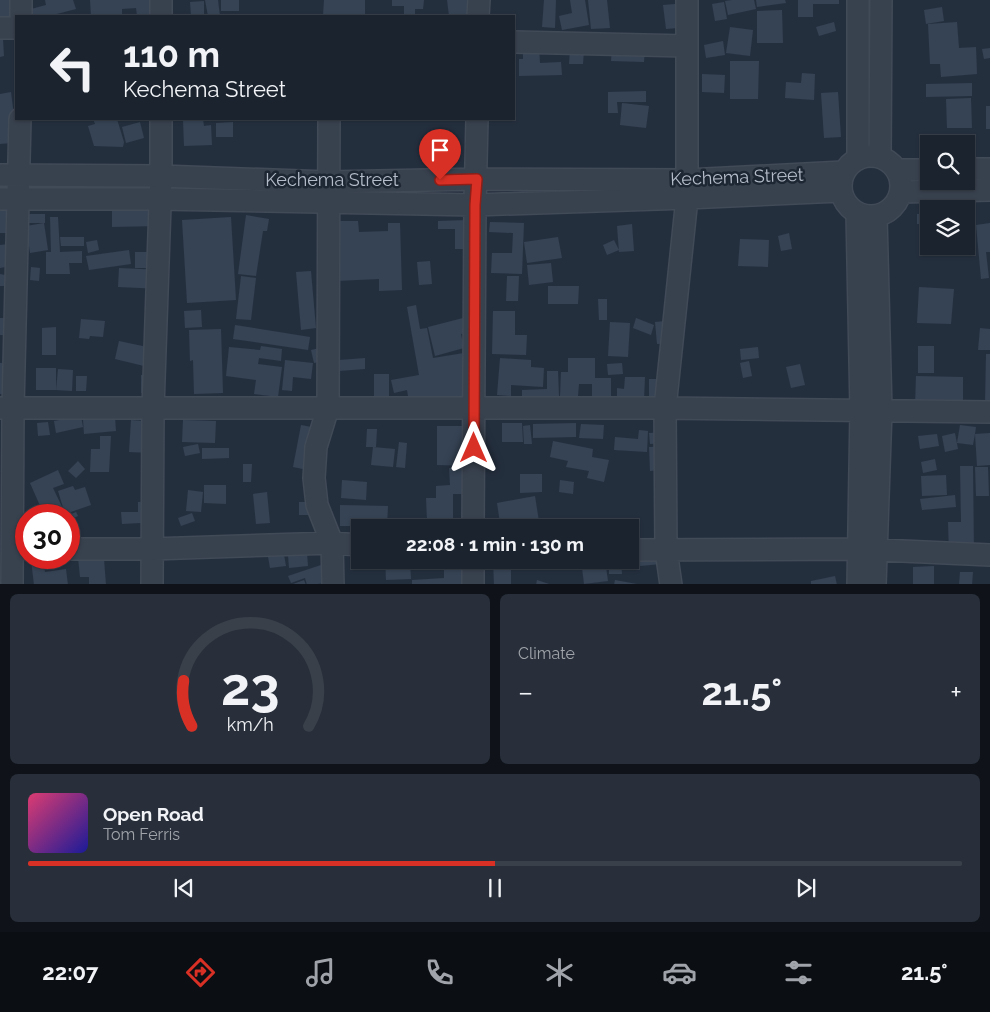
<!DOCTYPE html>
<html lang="en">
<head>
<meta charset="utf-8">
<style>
	:root { --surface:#1b232e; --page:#282f3a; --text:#f1f3f6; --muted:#a0a4aa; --line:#39404a; --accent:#d93025 }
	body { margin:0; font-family:Raleway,sans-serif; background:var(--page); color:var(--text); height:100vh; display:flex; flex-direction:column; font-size:19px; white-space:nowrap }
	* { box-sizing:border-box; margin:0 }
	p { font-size:16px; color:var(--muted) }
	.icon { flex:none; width:28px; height:28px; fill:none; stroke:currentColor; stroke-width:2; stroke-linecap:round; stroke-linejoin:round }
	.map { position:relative; height:584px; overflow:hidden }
	.drawer { display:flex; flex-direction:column; gap:10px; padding:10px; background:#0f1319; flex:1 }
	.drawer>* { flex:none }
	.guide { position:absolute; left:15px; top:15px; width:500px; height:105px; border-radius:0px; box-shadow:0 1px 4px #0004,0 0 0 1px var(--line); background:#1b232e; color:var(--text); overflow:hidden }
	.controls { position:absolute; left:920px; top:135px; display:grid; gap:10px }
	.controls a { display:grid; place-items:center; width:55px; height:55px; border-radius:0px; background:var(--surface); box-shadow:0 1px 4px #0004,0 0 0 1px var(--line); font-size:25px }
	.speed { position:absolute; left:15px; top:504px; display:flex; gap:10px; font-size:25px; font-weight:700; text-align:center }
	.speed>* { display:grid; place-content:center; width:65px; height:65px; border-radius:50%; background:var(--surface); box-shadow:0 1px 4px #0004,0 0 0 1px var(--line); line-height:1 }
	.speed .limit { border:8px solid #d22; background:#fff; color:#111 }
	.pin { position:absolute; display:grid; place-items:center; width:42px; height:42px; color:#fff; margin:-51px -21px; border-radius:50% 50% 50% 0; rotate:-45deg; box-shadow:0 0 5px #0007 }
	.pin .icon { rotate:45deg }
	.me { position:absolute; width:55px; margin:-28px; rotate:0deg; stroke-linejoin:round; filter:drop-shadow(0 0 4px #0008) }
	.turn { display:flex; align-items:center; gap:18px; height:105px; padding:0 25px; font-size:22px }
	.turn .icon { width:65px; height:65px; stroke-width:2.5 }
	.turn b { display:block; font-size:35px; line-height:42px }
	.big { font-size:38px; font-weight:700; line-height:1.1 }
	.drawer .widget { flex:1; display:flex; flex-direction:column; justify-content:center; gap:8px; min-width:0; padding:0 18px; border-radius:8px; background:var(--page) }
	.drawer .dial { align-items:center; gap:0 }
	.dial svg { height:130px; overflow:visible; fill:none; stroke:var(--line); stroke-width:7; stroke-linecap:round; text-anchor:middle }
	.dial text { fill:var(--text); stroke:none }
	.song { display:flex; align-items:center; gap:15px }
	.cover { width:60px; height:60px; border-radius:8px; background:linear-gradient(135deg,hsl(340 70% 55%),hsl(240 70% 35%)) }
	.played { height:5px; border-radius:2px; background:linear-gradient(90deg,var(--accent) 50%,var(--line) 50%) }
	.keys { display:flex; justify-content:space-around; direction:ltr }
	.heat { display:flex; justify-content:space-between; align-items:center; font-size:28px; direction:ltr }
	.drawer .tiles { flex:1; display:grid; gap:10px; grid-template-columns:1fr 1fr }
	.widget:last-child { grid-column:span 2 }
	.trip { position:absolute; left:351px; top:519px; width:288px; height:50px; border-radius:0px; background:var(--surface); box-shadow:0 1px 4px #0004,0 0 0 1px var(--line); font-weight:700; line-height:50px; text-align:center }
	.menu { display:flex; height:80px; justify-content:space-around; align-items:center; background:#0b0e12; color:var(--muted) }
	.menu .icon { width:35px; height:35px }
	.menu .selected { color:var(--accent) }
	.menu b { font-size:22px; color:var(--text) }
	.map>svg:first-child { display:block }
	.building { fill:#364354 }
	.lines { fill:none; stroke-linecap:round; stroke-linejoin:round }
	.minor-casing { stroke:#414a57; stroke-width:24 }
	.minor { stroke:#38414e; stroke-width:21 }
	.route-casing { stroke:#8d1f18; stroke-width:12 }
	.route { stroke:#d93025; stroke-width:9 }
	.labels { text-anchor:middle; stroke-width:5; stroke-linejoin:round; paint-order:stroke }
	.street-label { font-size:18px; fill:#b4bcc9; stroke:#1d2633 }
</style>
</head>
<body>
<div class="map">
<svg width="990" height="585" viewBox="0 0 990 585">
	<rect width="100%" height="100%" fill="#242f3e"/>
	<path class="building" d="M0,0H12L13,18H0Z
		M45,0H73L76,9L49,16H33L31,9L46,5Z
		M90,0H150L151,16H137L136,8L122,9V16H91Z
		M205,0H218L220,16H208Z
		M221,0H239V11H221Z
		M324,0H365V16H323Z
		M392,0H424L423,9H415V16H404V6H392Z
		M447,0H467L469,16H449Z
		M544,0H556L555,28L542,27Z
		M570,0H585L589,25L562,30L559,16L572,13Z
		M588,0H607L610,28L591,29Z
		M732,0H754L756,9L728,15L725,1Z
		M756,0H785L786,3L757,7Z
		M798,0H839V4H813V17H798Z
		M204,1V16H191L190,2Z
		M724,2L727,19L715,21L712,4Z
		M675,4L677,28L666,29L663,5Z
		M942,7L944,21L926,24L924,10Z
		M782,10L783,43H757V11Z
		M834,22L836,31L819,36L816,27Z
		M957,22L959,48L976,47L977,74L941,77L940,64H930L928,24Z
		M730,27L753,30L750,56L726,53Z
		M0,39H3L4,56L0,57Z
		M723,41L725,55L706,58L704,45Z
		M612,46L645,47L644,62L611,61Z
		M539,47L540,63L561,62L562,75L519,76V59H523V48Z
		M990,48V58L984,59L982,49Z
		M570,49L584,50L583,64H569Z
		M730,61H759L758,99H730Z
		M802,73L815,74L814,100L785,98L786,82L801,83Z
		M702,74L725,75L724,93L702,92Z
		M972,83V96L926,97V84Z
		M646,91V102H617L618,113H608V92Z
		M11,92L15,123L9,124L11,143L0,144V94Z
		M838,92L841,137L824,138L821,93Z
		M971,98L972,128H947L946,99Z
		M622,103L649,106L646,128L620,125Z
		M986,106H990V129H986Z
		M93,119H117L124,142L123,147L94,146L88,126L95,124Z
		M183,119H203L204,126L211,125L212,145L184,146Z
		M140,122L144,138L126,143L122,127Z
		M233,122V137H216V123Z
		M157,208L158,226L112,227V210Z
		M11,209L12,233H0V210Z
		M929,213V224H917V214Z
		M28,214H45V223H28Z
		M246,215L269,219L267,231H263L256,276L238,274Z
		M50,217H58L60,252L82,251V263H69L70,274H46V252H51Z
		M231,217L236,300L187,303L182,220Z
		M467,220L468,249H455V229H438V221Z
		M340,221H358L359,232L388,231V223H400L402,290L379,291V279L336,281L334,245H340Z
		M490,222L524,223L522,274L491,273L492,253H512L513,233L489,232Z
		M44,223L48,250L30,253L26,226Z
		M990,223V252H986L989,278L981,279L976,225Z
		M632,224L634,251L619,252L617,226Z
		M789,233L792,249L781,251L778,236Z
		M60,237H84V246H61Z
		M558,237L562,258L527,263L524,242Z
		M740,239L769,240L768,267L738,266Z
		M97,240L99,250L88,253L86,242Z
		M614,240L619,250L607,255L603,245Z
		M8,244L12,266L0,268V245Z
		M129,250L131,264L89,270L86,256Z
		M135,252H161V268H135Z
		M430,261L432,284L419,285L417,262Z
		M551,263L553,282L529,285L527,265Z
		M31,267L40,268L39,281L30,280Z
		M119,268L163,270L161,289L118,287Z
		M311,271L316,328L301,330L296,272Z
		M0,274L5,275L4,286H0Z
		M241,276L256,278L251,320L236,319Z
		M507,276H519L518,301H506Z
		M548,286H579L578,304H548Z
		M919,287L954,289L951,324L917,323Z
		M598,299H607V320H599Z
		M416,305L420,329L427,328L433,358L470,352L476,396L410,408L407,390L394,393L391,380L419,375L407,307Z
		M201,310L202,327L185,328L184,311Z
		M493,311H515V335H527L526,355L492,354Z
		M0,318H16L17,335H0Z
		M463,318L467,333L461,334L464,348L435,356L428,327Z
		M636,318L654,325L651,335L633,328Z
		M81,319L105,321L103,337L90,336L89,339L79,338Z
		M674,320L675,343L657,344L655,322Z
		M610,322L630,323L628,357L608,356Z
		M235,325L310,337L308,350L233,339Z
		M56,327V355H42V328Z
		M980,328L990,329V350H978Z
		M221,329L223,393L194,394L193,360L190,361L189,330Z
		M119,341L152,348L148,367L115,359Z
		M261,346L282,349L281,361L259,358L258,364L282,367L278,397L254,394L256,380L226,376L229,347L260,350Z
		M918,346H934V373H918Z
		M758,347L759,358L741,360L740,349Z
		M320,348L323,361L314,363L311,350Z
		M986,354H990V404H985Z
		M365,358V369L339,371V360Z
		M500,358L531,360V367L544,368L543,387L511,385V396L497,395Z
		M568,358H595V378H611V399H592V384H579L578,396H560L561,372H568Z
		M285,360L313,363L311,379L293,377L292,391L282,390Z
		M749,361L752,376L743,378L740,363Z
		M18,362L19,393L0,394V363Z
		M622,363L623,374L608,375L607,364Z
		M800,364L805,385L791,388L786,367Z
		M36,368H56V390H36Z
		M58,369L73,370L72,391L56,390Z
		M547,371H558L559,396L522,397V390L547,389Z
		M374,374H389V401H374Z
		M141,375H155L154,393H141Z
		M76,376H87L86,391H76Z
		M916,376L963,377V404L915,407Z
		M625,377H645L644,400L617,399V388L624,389Z
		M649,379H659V399L649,398Z
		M81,416L83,427L56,433L54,421Z
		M115,417L116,431L84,434L83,420Z
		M131,420L143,421L142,430H154L152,453L129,452Z
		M183,420L216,421L215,443L182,442Z
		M48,422L50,435L38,436L37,423Z
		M502,423H522L523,442H502Z
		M576,423V437L533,438V424Z
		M581,424L604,425L603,439L579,438Z
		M301,425L322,429L313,471L293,467Z
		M530,425L532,444H524L523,426Z
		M960,425L976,427L975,434L990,433V465L977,466L975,434L973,445L957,443Z
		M437,426H470V466L437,465Z
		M367,429H377L376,447H366Z
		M639,430L648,431L647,452L614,450L615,437L638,439Z
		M670,432L671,443L650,444L649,433Z
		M955,433L958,449L945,452L942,436Z
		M937,434L939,446L920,449L918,436Z
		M100,436H111L109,472H90L91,449H100Z
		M553,441L593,449L592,457L609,460L604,482L587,478L589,471L566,467L568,461L550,457Z
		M399,442L407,443L405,468L396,467Z
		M198,444L200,453L185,456L183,447Z
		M671,446L672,469L650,471L649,447Z
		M373,447L395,449L393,467L371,465Z
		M202,448H229V458L202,459Z
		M935,459L937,470L923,473L921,462Z
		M78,461L85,469L76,478L68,471Z
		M243,464H252L251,482H243Z
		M960,466H973L974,554L949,555L948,522H961Z
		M975,467H988L989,496H976Z
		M449,468H471V494H453V528H412V520H427L426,498H436V486L450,485Z
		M58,470L64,484L53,488L66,515H25L41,508L30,483Z
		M520,474H542V492L520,493Z
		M946,475L947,495L922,496L921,476Z
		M342,480L367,482L366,500L341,498Z
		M560,480L574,482L573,494L559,492Z
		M204,485H226V504L204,503Z
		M73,486L75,490L85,487L91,505L65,514L58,491Z
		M188,490L203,492L201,512L186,511Z
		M267,492L270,523L256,524L253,494Z
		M955,495L956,507L922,510L920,499Z
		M535,496L540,528H517L515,520L500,523L497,503Z
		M157,501L158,522L122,524L121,512H138V502Z
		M299,502H309V515H299Z
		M340,505L388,506L387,526H340Z
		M76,512L78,516L69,520V515Z
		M192,513L195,521L181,526L178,518Z
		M306,540L308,566L289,568L287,542Z
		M282,543L286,566L270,568L266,546Z
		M103,546L106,585H89V577H80L77,548Z
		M639,556L672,563L640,566Z
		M43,559L45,572L66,569L68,585H34L31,560Z
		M385,560H410L411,579L386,580Z
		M444,560H465L463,585H412V580L444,578Z
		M493,560H561V563L511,565V585H494Z
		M581,560H605L608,581L584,584Z
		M609,560H621L622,574H609Z
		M321,565L327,583L307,585L305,578L291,583L288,576Z
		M934,566V585H913V567Z
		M960,572H973L972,585H959Z
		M835,576L837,585H811V581Z
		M304,580L306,585H293V584Z
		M537,580L549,584V585H536Z
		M615,580L637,584V585H614Z"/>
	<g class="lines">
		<g class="minor-casing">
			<path id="minor" d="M21,0V16
				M161,16V0
				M478,16L479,0
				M0,28H16
				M514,42L687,46
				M329,119L328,408L316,447L314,478L317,505L332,543L333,585
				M841 186a30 30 0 1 1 60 0a30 30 0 1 1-60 0Z
				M880,157L881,0
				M858,159V0
				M966,169H990
				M897,170H929
				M0,175L161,176L328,182L477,179L687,180L843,172
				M901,192L990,190
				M0,199H159L475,205L687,198L840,191
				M857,213L861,410L858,585
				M0,408H665L990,412
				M473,528L475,205L477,119
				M69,549H152L332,543L360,545
				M630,550L859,549L990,555
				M12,585L13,408L20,119
				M152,585L153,408L161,176V119
				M473,585V560
				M671,585L666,550L665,408L687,198V0
				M875,585L881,410L876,216"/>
		</g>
		<use href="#minor" class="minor"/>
	</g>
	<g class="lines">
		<g class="route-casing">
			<path id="route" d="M440,180L477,179L475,205L474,448"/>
		</g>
		<use href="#route" class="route"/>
	</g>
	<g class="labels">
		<g class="street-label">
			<text transform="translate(737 177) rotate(-2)" y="6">Kechema Street</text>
			<text x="332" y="186">Kechema Street</text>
		</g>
	</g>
</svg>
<div class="controls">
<a><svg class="icon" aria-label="search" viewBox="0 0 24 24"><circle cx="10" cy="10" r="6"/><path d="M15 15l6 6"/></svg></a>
<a><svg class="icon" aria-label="layers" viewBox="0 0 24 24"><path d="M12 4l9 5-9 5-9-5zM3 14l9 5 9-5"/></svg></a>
</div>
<div class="speed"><div class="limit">30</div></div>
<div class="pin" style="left:440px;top:180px;background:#d93025"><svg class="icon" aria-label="arrive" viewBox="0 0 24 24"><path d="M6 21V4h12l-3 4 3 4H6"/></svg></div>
<svg class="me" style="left:474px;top:448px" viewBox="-20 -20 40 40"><path d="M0-17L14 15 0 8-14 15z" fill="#d93025" stroke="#fff" stroke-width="4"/></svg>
<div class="trip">22:08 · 1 min · 130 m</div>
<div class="guide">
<div class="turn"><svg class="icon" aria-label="left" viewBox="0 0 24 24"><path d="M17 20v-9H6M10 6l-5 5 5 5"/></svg><div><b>110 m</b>Kechema Street</div></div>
</div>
</div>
<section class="drawer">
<div class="tiles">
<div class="widget dial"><svg viewBox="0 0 100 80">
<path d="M14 69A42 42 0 1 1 86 69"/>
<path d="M14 69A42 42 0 0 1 9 41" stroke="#d93025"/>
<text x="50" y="56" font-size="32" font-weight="700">23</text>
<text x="50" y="72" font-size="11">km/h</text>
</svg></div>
<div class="widget"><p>Climate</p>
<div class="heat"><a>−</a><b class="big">21.5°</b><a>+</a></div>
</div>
<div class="widget">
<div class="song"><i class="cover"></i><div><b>Open Road</b><p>Tom Ferris</p></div></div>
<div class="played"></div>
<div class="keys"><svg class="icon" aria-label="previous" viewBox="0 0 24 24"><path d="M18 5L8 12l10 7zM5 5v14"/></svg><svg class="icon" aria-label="pause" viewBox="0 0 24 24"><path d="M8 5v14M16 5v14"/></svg><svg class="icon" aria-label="next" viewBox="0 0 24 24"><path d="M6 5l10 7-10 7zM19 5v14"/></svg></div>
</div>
</div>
</section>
<nav class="menu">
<b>22:07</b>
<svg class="icon selected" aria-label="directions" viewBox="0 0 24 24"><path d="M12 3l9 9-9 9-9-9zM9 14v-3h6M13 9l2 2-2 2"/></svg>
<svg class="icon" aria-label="music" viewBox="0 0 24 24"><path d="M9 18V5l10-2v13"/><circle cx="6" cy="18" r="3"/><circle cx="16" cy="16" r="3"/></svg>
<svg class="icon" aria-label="phone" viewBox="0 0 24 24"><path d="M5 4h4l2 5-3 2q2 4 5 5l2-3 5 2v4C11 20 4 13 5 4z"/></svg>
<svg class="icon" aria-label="climate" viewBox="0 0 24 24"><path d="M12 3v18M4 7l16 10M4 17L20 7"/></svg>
<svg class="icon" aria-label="car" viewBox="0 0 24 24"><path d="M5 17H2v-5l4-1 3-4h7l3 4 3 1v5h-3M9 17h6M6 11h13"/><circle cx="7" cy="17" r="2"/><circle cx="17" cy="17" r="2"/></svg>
<svg class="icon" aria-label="filters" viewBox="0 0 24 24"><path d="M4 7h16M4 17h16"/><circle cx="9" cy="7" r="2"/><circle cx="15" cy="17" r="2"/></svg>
<b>21.5°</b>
</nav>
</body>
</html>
